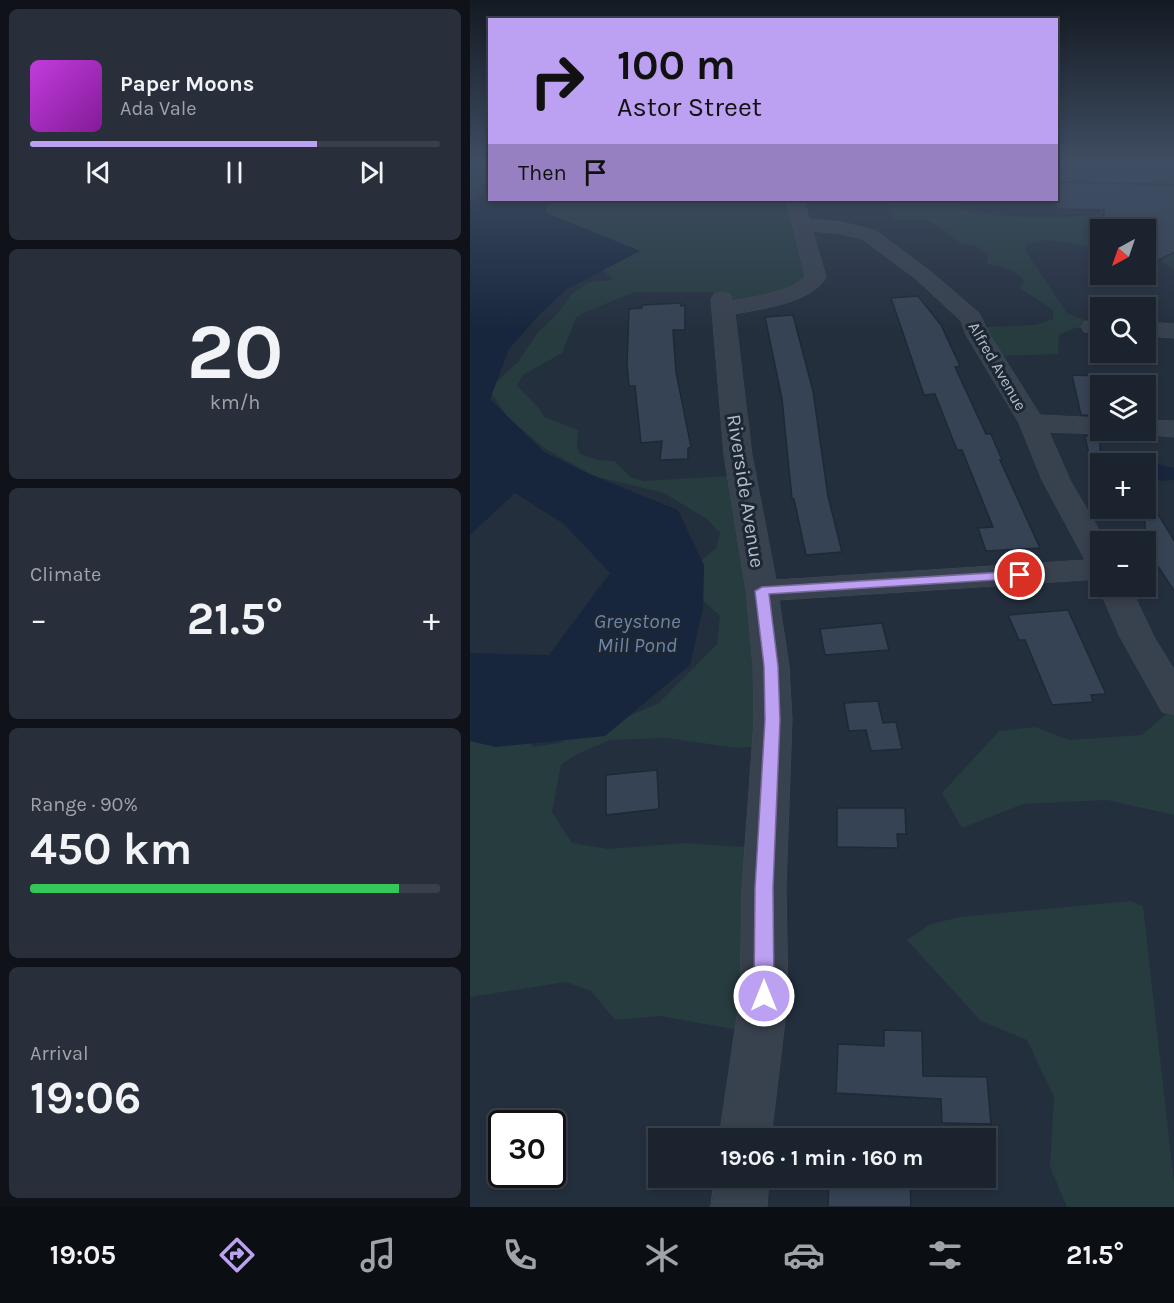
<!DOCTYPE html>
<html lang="en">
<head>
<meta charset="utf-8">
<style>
	:root { --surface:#1b232e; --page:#282f3a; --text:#f1f3f6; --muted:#a0a4aa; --line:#39404a; --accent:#bca0f2 }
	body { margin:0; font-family:Karla,sans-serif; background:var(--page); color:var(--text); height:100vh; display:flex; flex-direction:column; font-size:22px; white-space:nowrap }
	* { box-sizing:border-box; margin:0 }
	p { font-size:20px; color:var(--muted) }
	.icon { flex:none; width:33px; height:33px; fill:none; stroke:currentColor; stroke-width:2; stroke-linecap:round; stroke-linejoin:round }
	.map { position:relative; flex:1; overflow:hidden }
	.details { display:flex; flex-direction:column; gap:9px; padding:9px; background:#0f1319; width:470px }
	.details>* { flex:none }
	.top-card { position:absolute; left:18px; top:18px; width:570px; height:183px; border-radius:0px; box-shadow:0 3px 9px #0003,0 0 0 2px var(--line); background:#bca0f2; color:#111; overflow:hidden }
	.needle { width:39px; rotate:220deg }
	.controls { position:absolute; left:620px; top:219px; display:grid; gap:12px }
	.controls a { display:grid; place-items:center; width:66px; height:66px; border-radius:0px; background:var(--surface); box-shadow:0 3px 9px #0003,0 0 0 2px var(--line); font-size:30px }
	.speed { position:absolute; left:18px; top:1110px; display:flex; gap:12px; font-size:30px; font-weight:700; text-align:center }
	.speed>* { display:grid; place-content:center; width:78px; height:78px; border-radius:50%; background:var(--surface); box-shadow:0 3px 9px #0003,0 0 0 2px var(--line); line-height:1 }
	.speed .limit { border:3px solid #111; border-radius:9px; background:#fff; color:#111 }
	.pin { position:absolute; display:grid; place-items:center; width:51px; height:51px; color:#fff; margin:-26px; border:3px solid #fff; border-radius:50%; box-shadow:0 2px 6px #0007 }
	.me { position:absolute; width:66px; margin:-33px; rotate:0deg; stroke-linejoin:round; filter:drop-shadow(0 0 4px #0008) }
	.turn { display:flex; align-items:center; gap:21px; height:126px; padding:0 30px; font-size:27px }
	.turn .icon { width:78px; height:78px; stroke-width:2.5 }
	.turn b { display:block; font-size:42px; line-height:51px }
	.then { display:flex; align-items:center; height:57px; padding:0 30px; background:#0003; gap:12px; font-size:22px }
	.big { font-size:45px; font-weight:700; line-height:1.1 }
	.details .card { flex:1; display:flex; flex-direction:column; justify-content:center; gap:9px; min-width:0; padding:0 21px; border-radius:9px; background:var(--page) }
	.details .dial { align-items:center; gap:0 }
	.dial b { font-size:78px; line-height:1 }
	.song { display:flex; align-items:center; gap:18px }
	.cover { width:72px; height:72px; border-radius:9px; background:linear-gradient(135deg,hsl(290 70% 55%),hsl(290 70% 35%)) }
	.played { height:6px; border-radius:3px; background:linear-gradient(90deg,var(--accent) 70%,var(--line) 70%) }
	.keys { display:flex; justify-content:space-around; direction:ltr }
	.heat { display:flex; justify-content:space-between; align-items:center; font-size:33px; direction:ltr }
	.charge { height:9px; border-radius:4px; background:linear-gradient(90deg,#34c759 90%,var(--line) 0) }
	.trip { position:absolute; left:178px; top:1128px; width:348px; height:60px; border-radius:0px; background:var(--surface); box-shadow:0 3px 9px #0003,0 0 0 2px var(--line); font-weight:700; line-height:60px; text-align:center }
	.tab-bar { display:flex; height:96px; justify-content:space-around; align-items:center; background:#0b0e12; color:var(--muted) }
	.tab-bar .icon { width:42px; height:42px }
	.tab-bar .on { color:var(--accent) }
	.tab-bar b { font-size:27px; color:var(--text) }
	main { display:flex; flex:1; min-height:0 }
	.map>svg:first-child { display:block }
	.green { fill:#263c3f }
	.water { fill:#17263c }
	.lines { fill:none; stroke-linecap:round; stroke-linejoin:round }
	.river { fill:#17263c; fill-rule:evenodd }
	.building { fill:#364354; stroke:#1f2835; stroke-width:1.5 }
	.minor-casing { stroke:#414a57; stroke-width:1 }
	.minor { fill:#38414e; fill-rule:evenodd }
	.route { fill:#bca0f2; stroke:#7a689d; stroke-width:1.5 }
	.labels { text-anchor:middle; stroke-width:6; stroke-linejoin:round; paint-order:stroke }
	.far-street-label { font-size:16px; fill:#b4bcc9; stroke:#1d2633 }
	.street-label { font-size:20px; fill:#b4bcc9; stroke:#1d2633 }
	.water-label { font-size:21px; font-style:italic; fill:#6d86a8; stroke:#1d2633 }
</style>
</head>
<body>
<main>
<section class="details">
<div class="card">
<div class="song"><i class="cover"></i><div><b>Paper Moons</b><p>Ada Vale</p></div></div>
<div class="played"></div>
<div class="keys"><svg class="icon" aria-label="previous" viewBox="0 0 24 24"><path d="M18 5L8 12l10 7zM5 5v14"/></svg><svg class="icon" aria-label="pause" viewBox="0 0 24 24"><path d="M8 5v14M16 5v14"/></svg><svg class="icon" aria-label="next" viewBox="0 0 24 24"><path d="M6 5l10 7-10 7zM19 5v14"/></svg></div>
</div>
<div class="card dial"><b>20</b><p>km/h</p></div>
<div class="card"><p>Climate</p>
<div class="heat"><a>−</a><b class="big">21.5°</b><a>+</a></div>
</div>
<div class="card"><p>Range · 90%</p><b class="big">450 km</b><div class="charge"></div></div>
<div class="card"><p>Arrival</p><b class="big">19:06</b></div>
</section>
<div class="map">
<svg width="705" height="1207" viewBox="0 0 705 1207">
	<rect width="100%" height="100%" fill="#242f3e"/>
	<path class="green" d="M90,200H317L322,231L337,278L321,285L332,291L265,303L243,292H165L113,313L106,318L92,353L53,375L47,385C55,396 70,406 74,417L108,430L107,448L110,454L128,460L144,461L161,477L173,481L274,475L309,744L267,748L196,738L140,740L105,755L91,765L82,812L102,843L138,849L215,843L304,849L297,1035L190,1016L145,1020L121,991L96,982L0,997V719L19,718L64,747L89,743L127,719L159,716L189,703L247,644L250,616L217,585L225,566L246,548L250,533L237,519L194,493L124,476L74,448L37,417L19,389L48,362L68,332L88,313L100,296L119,282L143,280L133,270L169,251L76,213L75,205Z
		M417,200H490L491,208C518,219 601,220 630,214L629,206L704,221V270L687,257L675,230H630V248L576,240L557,244L555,247L559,256L597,313L630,326L605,328L589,335L588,354L528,356L513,327L566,325L583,319V310L550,288L554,281C545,268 532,267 517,264L518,254L506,246L490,243L467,225L455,220H424Z
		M704,707V815L637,800L553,804L492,828L472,793L529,731L565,727L599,740L672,735Z
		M661,901L673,906L704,1182V1207H597L580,1167L584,1097L557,1040L511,1021L437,940L461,924L490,917Z"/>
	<path class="water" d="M10,197H19L20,200H54L77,209L76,213L170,251L97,289L70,314L39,349L20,399L74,452L119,474L208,510L234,565L233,608L220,665L135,736L26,747L0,741V653L79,655L140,573L94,524L45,493L0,535V201Z
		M684,463L704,468V480L691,481L676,475V467Z"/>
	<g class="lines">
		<path class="river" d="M39,200H83C74,213 53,212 39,219C26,225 15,234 0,237V215L18,206Z"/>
	</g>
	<path class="building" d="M586,162L705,165V171L586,168Z
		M586,182L705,185V252L675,267V230H632L634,210L586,209Z
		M448,296L471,325L490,366L485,367L516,434H521L532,460H530L570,548L516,551L508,528L523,527L492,450H487L465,394L454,395L421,298Z
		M211,303V306L215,305V330H203L206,372L221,447L218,448V459L190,460L192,441L171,443L165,386H159L157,364L159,309L172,308V305Z
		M323,315L343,391L358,496L372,552L336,555L324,499H322L312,399L295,317Z
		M602,375L630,376V416L611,415Z
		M615,436H630V454L619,455Z
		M675,493L705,542V592L675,547Z
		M598,610L636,694L621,695L623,702L582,705L555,640H549L538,615Z
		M412,623L419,650L355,655L350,629Z
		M408,701L413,723L426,722L432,749L401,751L396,730L379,731L374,703Z
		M187,770L189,809L136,815V775Z
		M367,808H435L436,834H427L428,848L367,847Z
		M414,1030L452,1031L453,1076L517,1077L521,1124L472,1123L471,1099L366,1093L368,1044L414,1046Z
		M359,1178H440L441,1207H358Z"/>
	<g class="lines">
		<g class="minor-casing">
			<path id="minor" d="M586,170L705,173V183L586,180Z
				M316,200H334L339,219L372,222L406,231L460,271L509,313L520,335L570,415L630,418V430L639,432L630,434L579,432L600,480L636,542H630V579L309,600L319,666L322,720L316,888L318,996L301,1138H249L270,996L272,888L284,720L283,666L276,591L254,455L241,299L244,294L252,292L260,294L263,301C286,296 317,293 335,277ZM343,231L371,234L392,239L446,279L491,321L496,335L549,423L572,480L615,560L306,580L282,455L265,314C294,308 338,304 356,278Z
				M622,320H630V334L614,332L611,327L614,322Z
				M675,322L705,324V338L675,336Z
				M675,420L705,421V437L666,434L663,430H675Z
				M630,583V586H660L684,637L705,671V715L692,712L687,703L650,637L628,586Z
				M245,1178H299L297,1207H241Z"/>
		</g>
		<use href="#minor" class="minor"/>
	</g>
	<linearGradient id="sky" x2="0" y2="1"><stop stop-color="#141a22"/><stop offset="0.49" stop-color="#3f4d63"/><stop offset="1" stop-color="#3f4d63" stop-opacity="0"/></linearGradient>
	<rect width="705" height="331" fill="url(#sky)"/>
	<path class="route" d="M550,571L555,572L557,575L555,578L299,594L308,666L310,720L303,888L304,996L301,1002L294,1004L287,1002L284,996L285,888L295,720L294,666L285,591L292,587Z"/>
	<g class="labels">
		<g class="far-street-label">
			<text transform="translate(528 366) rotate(60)" y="6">Alfred Avenue</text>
		</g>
		<g class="street-label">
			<text transform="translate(276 491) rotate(81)" y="7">Riverside Avenue</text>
		</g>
		<g class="water-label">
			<text x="167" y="628">Greystone<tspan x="167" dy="24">Mill Pond</tspan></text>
		</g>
	</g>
</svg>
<div class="controls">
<a><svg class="needle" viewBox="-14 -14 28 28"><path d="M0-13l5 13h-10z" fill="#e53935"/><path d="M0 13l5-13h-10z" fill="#a0a4aa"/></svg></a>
<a><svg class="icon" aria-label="search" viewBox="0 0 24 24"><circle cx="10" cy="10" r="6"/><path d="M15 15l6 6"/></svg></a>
<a><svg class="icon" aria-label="layers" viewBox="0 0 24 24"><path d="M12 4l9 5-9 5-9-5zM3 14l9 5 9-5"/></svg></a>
<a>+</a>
<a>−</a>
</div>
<div class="speed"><div class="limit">30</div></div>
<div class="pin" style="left:550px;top:575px;background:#d93025"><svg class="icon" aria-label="arrive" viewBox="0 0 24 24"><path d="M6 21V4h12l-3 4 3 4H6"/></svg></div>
<svg class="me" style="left:294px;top:996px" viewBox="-20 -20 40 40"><circle r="17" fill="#bca0f2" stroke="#fff" stroke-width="3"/><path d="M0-11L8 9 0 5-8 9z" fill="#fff"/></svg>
<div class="trip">19:06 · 1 min · 160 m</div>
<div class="top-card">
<div class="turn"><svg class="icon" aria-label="right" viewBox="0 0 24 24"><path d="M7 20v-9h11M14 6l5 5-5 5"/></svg><div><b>100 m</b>Astor Street</div></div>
<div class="then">Then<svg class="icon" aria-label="arrive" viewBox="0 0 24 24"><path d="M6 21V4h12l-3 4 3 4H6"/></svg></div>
</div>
</div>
</main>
<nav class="tab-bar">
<b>19:05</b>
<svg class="icon on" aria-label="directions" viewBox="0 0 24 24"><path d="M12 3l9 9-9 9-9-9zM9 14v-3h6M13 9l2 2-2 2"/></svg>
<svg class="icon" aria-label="music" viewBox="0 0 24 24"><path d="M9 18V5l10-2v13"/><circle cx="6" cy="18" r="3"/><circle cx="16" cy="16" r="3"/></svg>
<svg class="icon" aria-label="phone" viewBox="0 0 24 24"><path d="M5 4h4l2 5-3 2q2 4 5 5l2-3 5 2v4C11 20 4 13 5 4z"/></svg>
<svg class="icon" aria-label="climate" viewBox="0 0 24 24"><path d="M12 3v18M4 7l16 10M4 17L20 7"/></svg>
<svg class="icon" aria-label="car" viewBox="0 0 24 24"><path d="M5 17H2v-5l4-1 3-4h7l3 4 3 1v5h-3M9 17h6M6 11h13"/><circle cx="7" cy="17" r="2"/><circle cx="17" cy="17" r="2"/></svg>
<svg class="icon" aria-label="filters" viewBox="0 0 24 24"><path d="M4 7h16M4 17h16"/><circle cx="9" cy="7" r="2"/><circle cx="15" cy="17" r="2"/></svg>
<b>21.5°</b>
</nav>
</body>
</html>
